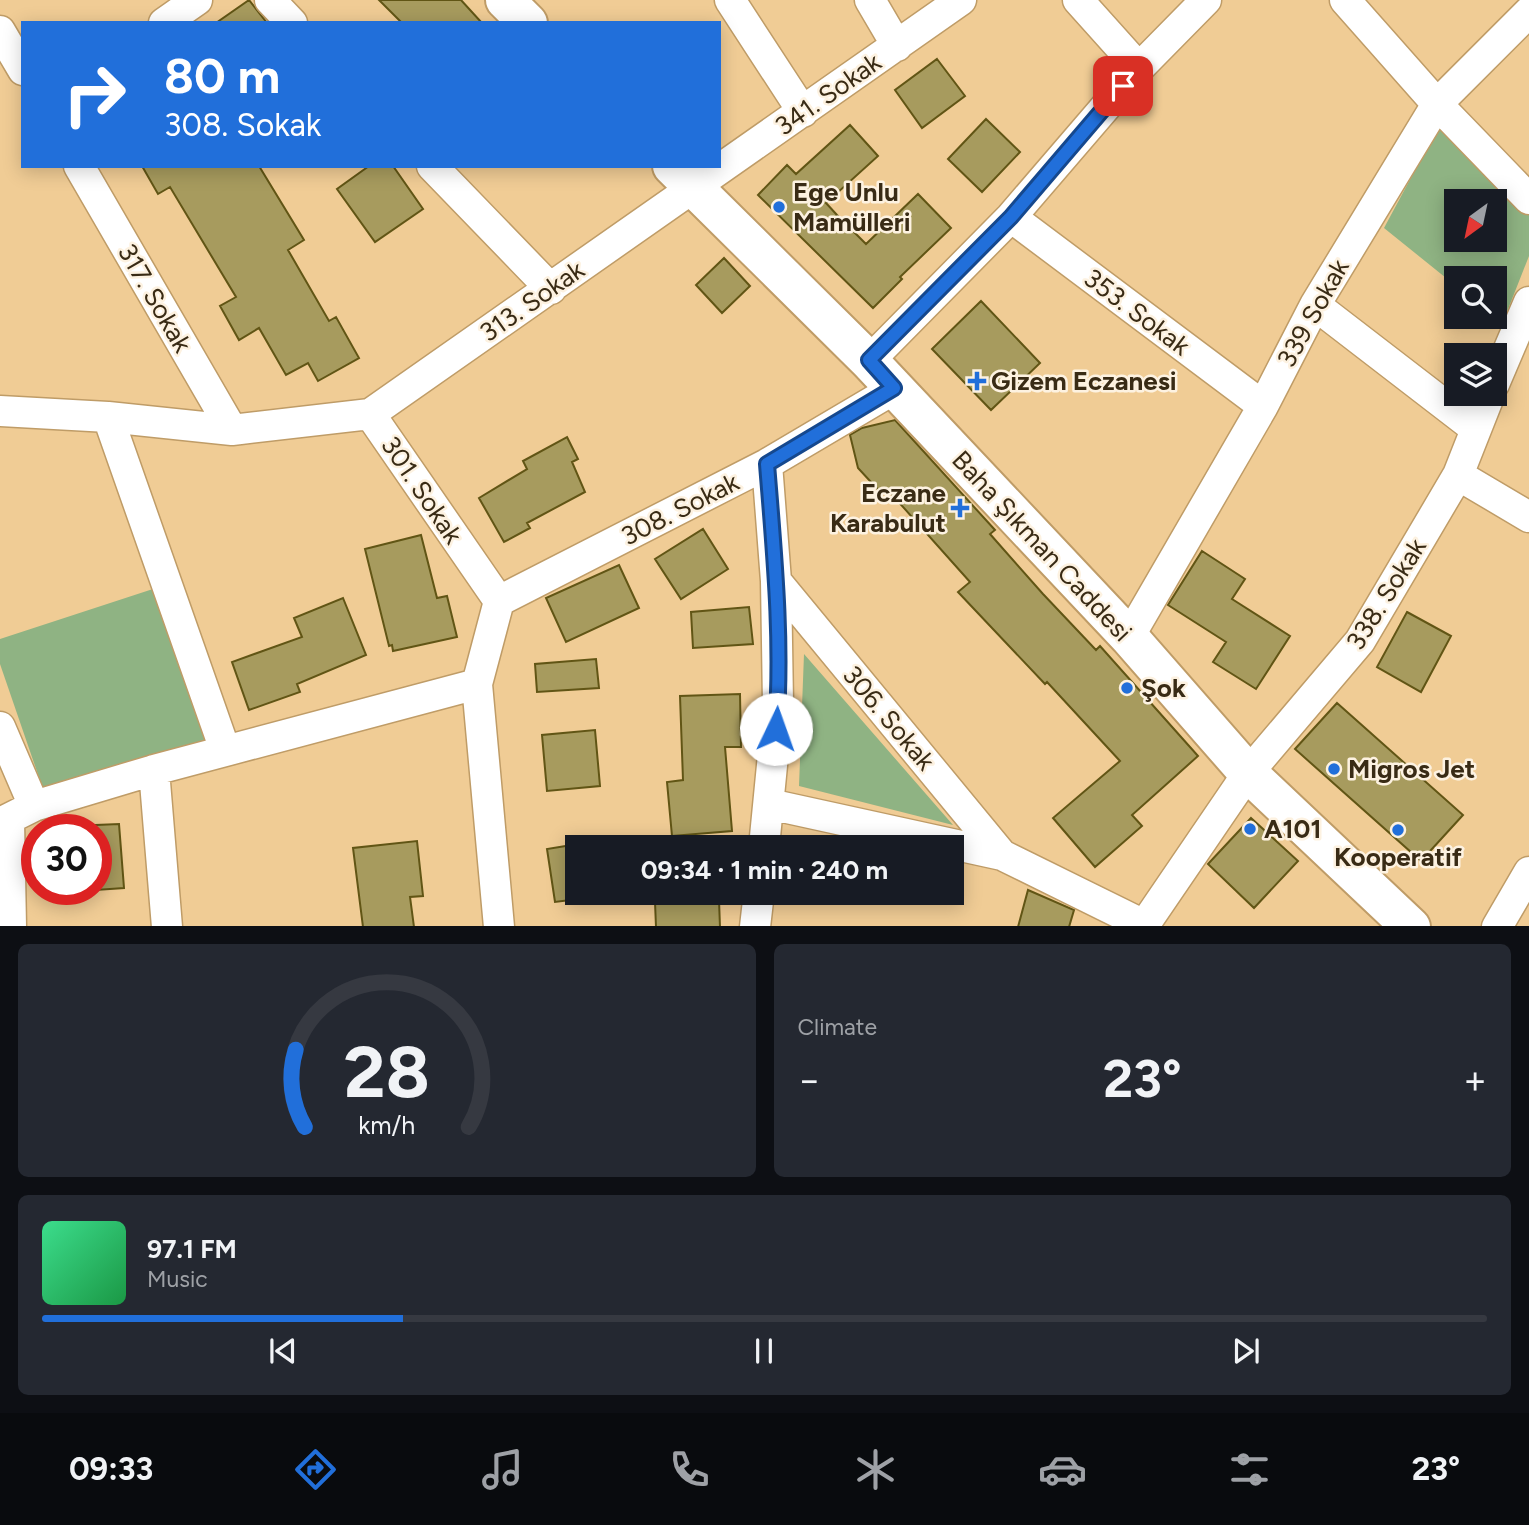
<!DOCTYPE html>
<html lang="en">
<head>
<meta charset="utf-8">
<style>
	:root { --surface:#171b24; --page:#242831; --text:#f1f3f6; --muted:#9ea1a6; --line:#363941; --accent:#216fda }
	body { margin:0; font-family:Figtree,sans-serif; background:var(--page); color:var(--text); height:100vh; display:flex; flex-direction:column; font-size:26px; white-space:nowrap }
	* { box-sizing:border-box; margin:0 }
	p { font-size:23px; color:var(--muted) }
	.icon { flex:none; width:38px; height:38px; fill:none; stroke:currentColor; stroke-width:2; stroke-linecap:round; stroke-linejoin:round }
	.map { position:relative; height:926px; overflow:hidden }
	.panel { display:flex; flex-direction:column; gap:18px; padding:18px; background:#0d0f14; flex:1 }
	.panel>* { flex:none }
	.hud { position:absolute; left:21px; top:21px; width:700px; height:147px; border-radius:0px; box-shadow:0 4px 18px #0003; background:#216fda; color:#fff; overflow:hidden }
	.needle { width:46px; rotate:213deg }
	.controls { position:absolute; left:1444px; top:189px; display:grid; gap:14px }
	.controls a { display:grid; place-items:center; width:63px; height:63px; border-radius:0px; background:var(--surface); box-shadow:0 4px 18px #0003; font-size:35px }
	.speed { position:absolute; left:21px; top:814px; display:flex; gap:14px; font-size:35px; font-weight:700; text-align:center }
	.speed>* { display:grid; place-content:center; width:91px; height:91px; border-radius:50%; background:var(--surface); box-shadow:0 4px 18px #0003; line-height:1 }
	.speed .limit { border:10px solid #d22; background:#fff; color:#111 }
	.pin { position:absolute; display:grid; place-items:center; width:60px; height:60px; color:#fff; margin:-30px; border-radius:14px; box-shadow:0 4px 10px #0006 }
	.me { position:absolute; width:77px; margin:-38px; rotate:3deg; stroke-linejoin:round; filter:drop-shadow(0 0 5px #0008) }
	.turn { display:flex; align-items:center; gap:24px; height:147px; padding:0 28px; font-size:32px }
	.turn .icon { width:91px; height:91px; stroke-width:2.5 }
	.turn b { display:block; font-size:49px; line-height:60px }
	.big { font-size:52px; font-weight:700; line-height:1.1 }
	.panel .tile { flex:1; display:flex; flex-direction:column; justify-content:center; gap:10px; min-width:0; padding:0 24px; border-radius:10px; background:var(--page) }
	.panel .dial { align-items:center; gap:0 }
	.dial svg { height:182px; overflow:visible; fill:none; stroke:var(--line); stroke-width:7; stroke-linecap:round; text-anchor:middle }
	.dial text { fill:var(--text); stroke:none }
	.song { display:flex; align-items:center; gap:21px }
	.cover { width:84px; height:84px; border-radius:10px; background:linear-gradient(135deg,hsl(150 70% 55%),hsl(140 70% 35%)) }
	.played { height:7px; border-radius:4px; background:linear-gradient(90deg,var(--accent) 25%,var(--line) 25%) }
	.keys { display:flex; justify-content:space-around; direction:ltr }
	.heat { display:flex; justify-content:space-between; align-items:center; font-size:38px; direction:ltr }
	.panel .tiles { flex:1; display:grid; gap:18px; grid-template-columns:1fr 1fr }
	.tile:last-child { grid-column:span 2 }
	.trip { position:absolute; left:565px; top:835px; width:399px; height:70px; border-radius:0px; background:var(--surface); box-shadow:0 4px 18px #0003; font-weight:700; line-height:70px; text-align:center }
	.menu { display:flex; height:112px; justify-content:space-around; align-items:center; background:#090b0e; color:var(--muted) }
	.menu .icon { width:49px; height:49px }
	.menu .current { color:var(--accent) }
	.menu b { font-size:32px; color:var(--text) }
	.map>svg:first-child { display:block }
	.green { fill:#8fb383; fill-rule:evenodd }
	.building { fill:#a79b5e; stroke:#615515; stroke-width:2 }
	.lines { fill:none; stroke-linecap:round; stroke-linejoin:round }
	.minor-casing { stroke:#bf9c67; stroke-width:33 }
	.major-casing { stroke:#bf9c67; stroke-width:42 }
	.minor { stroke:#fff; stroke-width:30 }
	.major { stroke:#fff; stroke-width:38 }
	.route-casing { stroke:#15488e; stroke-width:18 }
	.route { stroke:#216fda; stroke-width:12 }
	.poi-dot { fill:#216fda; stroke:#fdf2e1; stroke-width:2.5 }
	.labels { text-anchor:middle; stroke-width:5; stroke-linejoin:round; paint-order:stroke }
	.street-label { font-size:26px; fill:#392b15; stroke:#fdf2e1 }
	.poi-label { font-size:26px; font-weight:bold; fill:#392b15; stroke:#fdf2e1; text-anchor:start }
</style>
</head>
<body>
<div class="map">
<svg width="1529" height="927" viewBox="0 0 1529 927">
	<rect width="100%" height="100%" fill="#f0cc95"/>
	<path class="green" d="M1442,120L1529,212V256L1503,322L1495,316L1494,278H1456V286L1384,228ZM1456,201H1494V240H1456Z
		M156,588L207,741L44,792L0,664V639Z
		M804,654L953,825L799,786Z"/>
	<path class="building" d="M249,0L267,23H216Z
		M379,0H461L482,23H402Z
		M937,59L965,96L922,128L895,90Z
		M986,119L1020,152L982,192L948,159Z
		M850,125L878,156L826,203L837,215L866,244L918,194L951,228L900,277L902,279L873,308L758,195L787,165L796,174Z
		M142,166H259L304,240L288,250L329,321L336,317L359,358L318,381L308,363L286,375L259,328L239,340L220,306L236,297L170,187L158,194Z
		M369,166H393L423,209L375,242L337,189Z
		M724,258L750,286L722,313L696,285Z
		M981,301L1040,363L991,410L932,349Z
		M895,420L995,530L990,534L1043,594L1096,650L1100,646L1198,756L1132,815L1142,826L1095,867L1053,818L1120,761L1047,682L1045,684L958,592L970,582L887,489L882,494L858,468L850,435L862,428Z
		M567,437L578,459L572,462L585,492L527,523L530,528L504,542L479,498L527,469L523,461Z
		M703,529L728,569L681,599L655,559Z
		M421,535L437,598L447,596L457,637L393,651L392,645L389,646L365,549Z
		M1202,551L1245,579L1232,599L1290,636L1256,689L1213,662L1226,642L1168,605Z
		M619,565L639,608L566,642L546,598Z
		M343,598L366,655L297,684L300,692L249,710L232,662L302,637L294,618Z
		M749,607L753,644L693,648L691,612Z
		M1407,612L1451,636L1421,692L1377,667Z
		M596,659L599,688L537,692L535,664Z
		M740,694L741,747H725L732,831L672,836L667,782L683,780L680,696Z
		M1337,703L1463,815L1421,861L1295,749Z
		M595,730L600,786L547,791L542,735Z
		M1251,818L1298,861L1254,908L1208,864Z
		M119,824L124,888L96,890V825Z
		M417,841L423,896L410,897L414,927H363L353,848Z
		M578,844V899L555,902L547,849Z
		M1028,890L1074,910L1069,927H1018Z
		M719,900L720,927H656L655,902Z"/>
	<g class="lines">
		<g class="minor-casing">
			<path id="minor" d="M270,0L292,23
				M730,0L803,112
				M870,0L897,46
				M1078,0L1139,68
				M1345,0L1437,104L1529,199
				M164,23L197,0
				M0,31L23,70
				M79,166L232,430
				M432,166L551,289
				M1011,217L1263,406
				M1315,305L1476,429
				M869,361L1011,217L1139,68L1206,0
				M1494,384L1529,302
				M0,411L108,417L232,430L370,414L961,0
				M370,414L499,601L477,684L499,927
				M108,417L225,750
				M1458,475L1529,517
				M776,581L1002,855
				M499,601L767,464L894,389
				M1129,637L1263,406L1315,305L1437,104L1529,12
				M0,727L34,806
				M154,770L167,927
				M769,804L1002,855L1144,925
				M9,820L11,927
				M0,823L34,806L154,770L477,684
				M764,847L778,704L776,581L767,464
				M755,927L759,892
				M1143,927L1248,773L1360,641L1458,475L1490,394
				M1497,927L1529,872"/>
		</g>
		<g class="major-casing">
			<path id="major" d="M505,0L528,23
				M672,166L869,361L1129,637L1248,773L1411,927"/>
		</g>
		<use href="#minor" class="minor"/>
		<use href="#major" class="major"/>
	</g>
	<g class="lines">
		<g class="route-casing">
			<path id="route" d="M776,729C783,642 774,552 767,464L894,388L869,360L1011,217L1123,86"/>
		</g>
		<use href="#route" class="route"/>
	</g>
	<g class="poi-dot">
		<circle cx="779" cy="207" r="7"/>
		<path d="M973.5 370.5h7v7h7v7h-7v7h-7v-7h-7v-7h7z"/>
		<path d="M956.5 497.5h7v7h7v7h-7v7h-7v-7h-7v-7h7z"/>
		<circle cx="1127" cy="688" r="7"/>
		<circle cx="1334" cy="769" r="7"/>
		<circle cx="1250" cy="829" r="7"/>
		<circle cx="1398" cy="830" r="7"/>
	</g>
	<g class="labels">
		<g class="street-label">
			<text transform="translate(828 94) rotate(-35)" y="9">341. Sokak</text>
			<text transform="translate(155 298) rotate(60)" y="9">317. Sokak</text>
			<text transform="translate(532 301) rotate(-35)" y="9">313. Sokak</text>
			<text transform="translate(1137 312) rotate(37)" y="9">353. Sokak</text>
			<text transform="translate(1313 313) rotate(-61)" y="9">339 Sokak</text>
			<text transform="translate(422 490) rotate(56)" y="9">301. Sokak</text>
			<text transform="translate(680 509) rotate(-27)" y="9">308. Sokak</text>
			<text transform="translate(1042 546) rotate(47)" y="9">Baha Şıkman Caddesi</text>
			<text transform="translate(1386 594) rotate(-58)" y="9">338. Sokak</text>
			<text transform="translate(889 718) rotate(50)" y="9">306. Sokak</text>
		</g>
		<g class="poi-label">
			<text x="793" y="201">Ege Unlu<tspan x="793" dy="30">Mamülleri</tspan></text>
			<text x="991" y="390">Gizem Eczanesi</text>
			<text x="946" y="502" text-anchor="end">Eczane<tspan x="946" dy="30">Karabulut</tspan></text>
			<text x="1141" y="697">Şok</text>
			<text x="1348" y="778">Migros Jet</text>
			<text x="1264" y="838">A101</text>
			<text x="1398" y="866" text-anchor="middle">Kooperatif</text>
		</g>
	</g>
</svg>
<div class="controls">
<a><svg class="needle" viewBox="-14 -14 28 28"><path d="M0-13l5 13h-10z" fill="#e53935"/><path d="M0 13l5-13h-10z" fill="#9ea1a6"/></svg></a>
<a><svg class="icon" aria-label="search" viewBox="0 0 24 24"><circle cx="10" cy="10" r="6"/><path d="M15 15l6 6"/></svg></a>
<a><svg class="icon" aria-label="layers" viewBox="0 0 24 24"><path d="M12 4l9 5-9 5-9-5zM3 14l9 5 9-5"/></svg></a>
</div>
<div class="speed"><div class="limit">30</div></div>
<div class="pin" style="left:1123px;top:86px;background:#d93025"><svg class="icon" aria-label="arrive" viewBox="0 0 24 24"><path d="M6 21V4h12l-3 4 3 4H6"/></svg></div>
<svg class="me" style="left:776px;top:729px" viewBox="-20 -20 40 40"><circle r="19" fill="#fff"/><path d="M0-13L10 11 0 6-10 11z" fill="#216fda"/></svg>
<div class="trip">09:34 · 1 min · 240 m</div>
<div class="hud">
<div class="turn"><svg class="icon" aria-label="right" viewBox="0 0 24 24"><path d="M7 20v-9h11M14 6l5 5-5 5"/></svg><div><b>80 m</b>308. Sokak</div></div>
</div>
</div>
<section class="panel">
<div class="tiles">
<div class="tile dial"><svg viewBox="0 0 100 80">
<path d="M14 69A42 42 0 1 1 86 69"/>
<path d="M14 69A42 42 0 0 1 10 35" stroke="#216fda"/>
<text x="50" y="56" font-size="32" font-weight="700">28</text>
<text x="50" y="72" font-size="11">km/h</text>
</svg></div>
<div class="tile"><p>Climate</p>
<div class="heat"><a>−</a><b class="big">23°</b><a>+</a></div>
</div>
<div class="tile">
<div class="song"><i class="cover"></i><div><b>97.1 FM</b><p>Music</p></div></div>
<div class="played"></div>
<div class="keys"><svg class="icon" aria-label="previous" viewBox="0 0 24 24"><path d="M18 5L8 12l10 7zM5 5v14"/></svg><svg class="icon" aria-label="pause" viewBox="0 0 24 24"><path d="M8 5v14M16 5v14"/></svg><svg class="icon" aria-label="next" viewBox="0 0 24 24"><path d="M6 5l10 7-10 7zM19 5v14"/></svg></div>
</div>
</div>
</section>
<nav class="menu">
<b>09:33</b>
<svg class="icon current" aria-label="directions" viewBox="0 0 24 24"><path d="M12 3l9 9-9 9-9-9zM9 14v-3h6M13 9l2 2-2 2"/></svg>
<svg class="icon" aria-label="music" viewBox="0 0 24 24"><path d="M9 18V5l10-2v13"/><circle cx="6" cy="18" r="3"/><circle cx="16" cy="16" r="3"/></svg>
<svg class="icon" aria-label="phone" viewBox="0 0 24 24"><path d="M5 4h4l2 5-3 2q2 4 5 5l2-3 5 2v4C11 20 4 13 5 4z"/></svg>
<svg class="icon" aria-label="climate" viewBox="0 0 24 24"><path d="M12 3v18M4 7l16 10M4 17L20 7"/></svg>
<svg class="icon" aria-label="car" viewBox="0 0 24 24"><path d="M5 17H2v-5l4-1 3-4h7l3 4 3 1v5h-3M9 17h6M6 11h13"/><circle cx="7" cy="17" r="2"/><circle cx="17" cy="17" r="2"/></svg>
<svg class="icon" aria-label="filters" viewBox="0 0 24 24"><path d="M4 7h16M4 17h16"/><circle cx="9" cy="7" r="2"/><circle cx="15" cy="17" r="2"/></svg>
<b>23°</b>
</nav>
</body>
</html>
